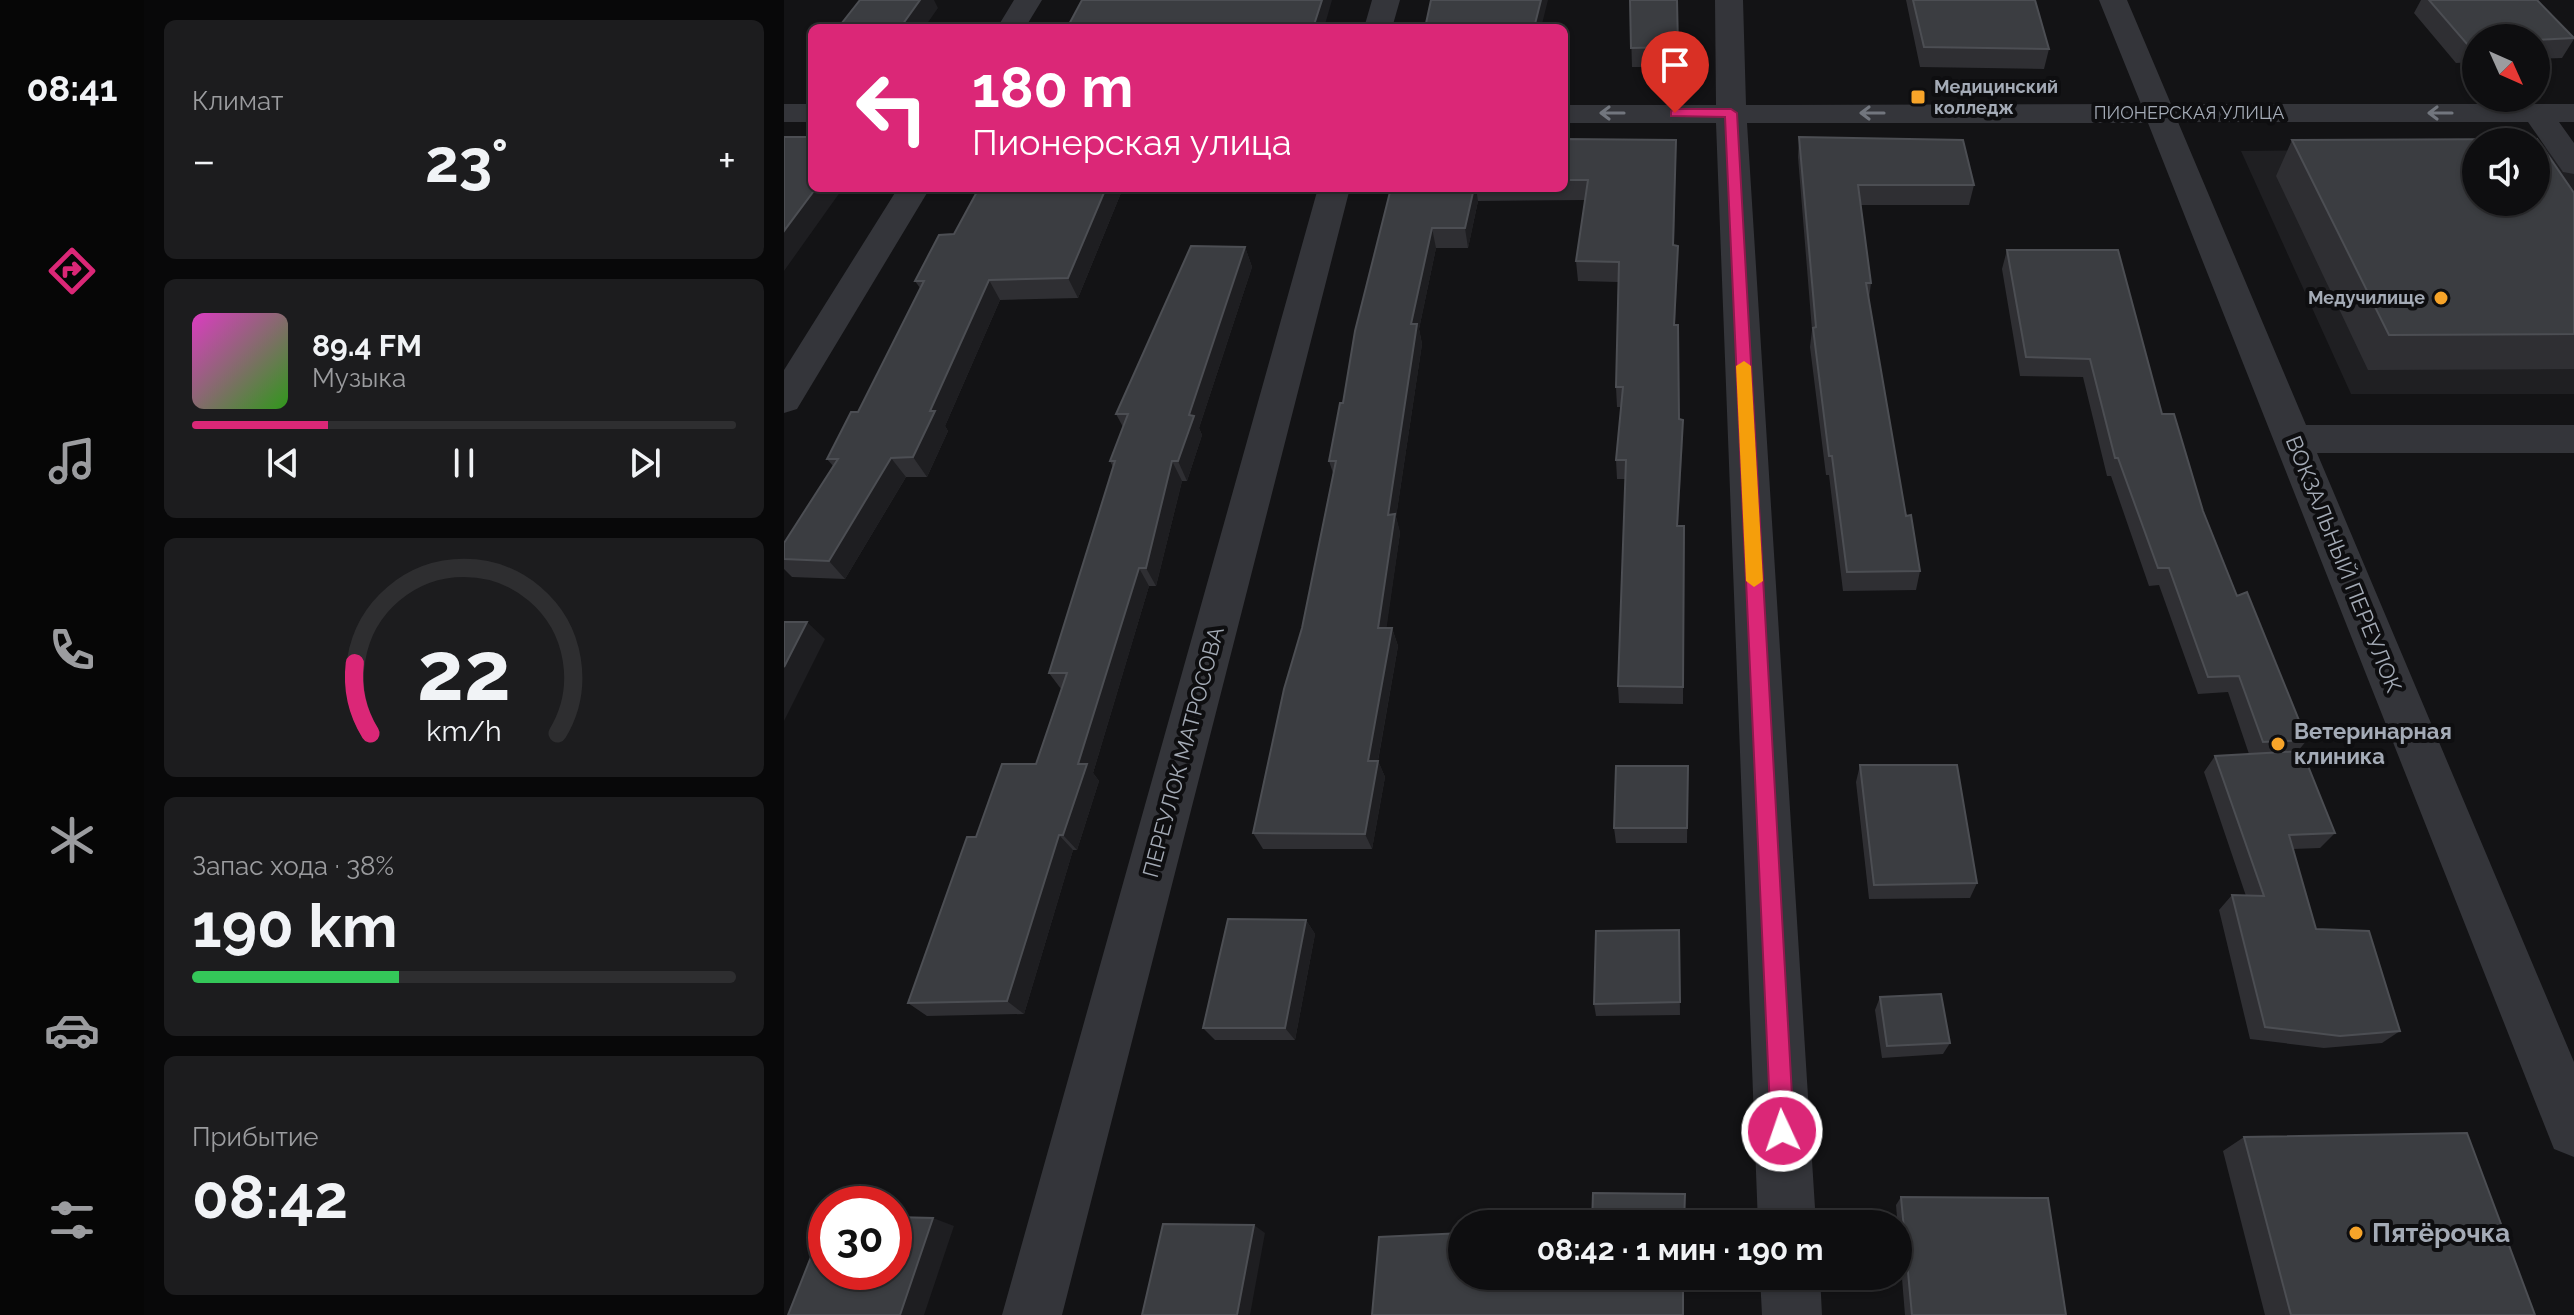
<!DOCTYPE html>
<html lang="ru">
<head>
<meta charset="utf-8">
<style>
	:root { --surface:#0e0e10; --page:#1c1c1e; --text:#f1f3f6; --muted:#9b9c9f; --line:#2e2e30; --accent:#db2777 }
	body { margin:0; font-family:Raleway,sans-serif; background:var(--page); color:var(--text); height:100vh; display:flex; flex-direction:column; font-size:30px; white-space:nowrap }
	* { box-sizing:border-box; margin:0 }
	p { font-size:26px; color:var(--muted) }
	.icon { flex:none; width:44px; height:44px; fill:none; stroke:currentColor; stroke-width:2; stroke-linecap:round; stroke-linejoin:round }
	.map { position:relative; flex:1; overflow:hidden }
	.drawer { display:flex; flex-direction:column; gap:20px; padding:20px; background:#080809; width:640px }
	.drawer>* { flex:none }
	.banner { position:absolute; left:24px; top:24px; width:760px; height:168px; border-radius:12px; box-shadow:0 2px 6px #0004,0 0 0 2px var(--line); background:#db2777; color:#fff; overflow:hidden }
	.needle { width:52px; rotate:135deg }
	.fabs { position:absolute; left:1678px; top:24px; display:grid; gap:16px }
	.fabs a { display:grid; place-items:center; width:88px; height:88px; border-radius:50%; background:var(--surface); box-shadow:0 2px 6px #0004,0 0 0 2px var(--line); font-size:40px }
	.speed { position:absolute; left:24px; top:1186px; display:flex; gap:16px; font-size:40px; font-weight:700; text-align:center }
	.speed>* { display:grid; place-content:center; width:104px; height:104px; border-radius:50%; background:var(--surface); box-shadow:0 2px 6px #0004,0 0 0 2px var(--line); line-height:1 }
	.speed .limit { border:12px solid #d22; background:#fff; color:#111 }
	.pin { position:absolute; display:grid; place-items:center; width:68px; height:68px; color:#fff; margin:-82px -34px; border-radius:50% 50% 50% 0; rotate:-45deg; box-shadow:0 0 8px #0007 }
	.pin .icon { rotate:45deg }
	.me { position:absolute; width:88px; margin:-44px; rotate:357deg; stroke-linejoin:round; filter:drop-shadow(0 0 6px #0008) }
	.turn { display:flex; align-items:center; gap:28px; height:168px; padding:0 32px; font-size:36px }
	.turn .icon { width:104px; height:104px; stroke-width:2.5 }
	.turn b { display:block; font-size:56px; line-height:68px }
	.big { font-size:60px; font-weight:700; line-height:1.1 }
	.drawer .widget { flex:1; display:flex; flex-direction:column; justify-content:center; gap:12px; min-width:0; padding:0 28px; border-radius:12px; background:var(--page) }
	.drawer .dial { align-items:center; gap:0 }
	.dial svg { height:208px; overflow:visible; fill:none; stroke:var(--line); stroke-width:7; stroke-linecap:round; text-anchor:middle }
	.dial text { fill:var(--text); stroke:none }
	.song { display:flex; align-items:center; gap:24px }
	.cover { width:96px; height:96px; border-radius:12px; background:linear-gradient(135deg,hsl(310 70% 55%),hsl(110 70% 35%)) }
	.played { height:8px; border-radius:4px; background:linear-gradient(90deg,var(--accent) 25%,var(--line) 25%) }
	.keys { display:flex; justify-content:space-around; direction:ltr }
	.heat { display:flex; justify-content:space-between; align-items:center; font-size:44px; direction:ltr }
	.charge { height:12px; border-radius:6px; background:linear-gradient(90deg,#34c759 38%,var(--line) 0) }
	.trip { position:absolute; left:664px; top:1210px; width:464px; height:80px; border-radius:40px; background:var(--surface); box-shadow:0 2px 6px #0004,0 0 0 2px var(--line); font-weight:700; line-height:80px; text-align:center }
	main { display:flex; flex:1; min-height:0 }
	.tab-bar { display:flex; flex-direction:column; width:144px; justify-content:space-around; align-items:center; background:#060606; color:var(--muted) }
	.tab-bar .icon { width:56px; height:56px }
	.tab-bar .on { color:var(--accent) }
	.tab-bar b { font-size:36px; color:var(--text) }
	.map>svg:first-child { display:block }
	.built { fill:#1f1f22 }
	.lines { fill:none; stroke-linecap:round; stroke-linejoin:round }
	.minor { fill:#34353a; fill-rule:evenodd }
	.wall { fill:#2f2f33 }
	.shaded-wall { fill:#1e1e21 }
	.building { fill:#3b3d41; stroke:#4c4e53; stroke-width:2; fill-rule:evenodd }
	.oneway { stroke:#72767e }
	.route { fill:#db2777; stroke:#8e194d; stroke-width:2 }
	.slow { fill:#f59e0b }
	.poi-dot { fill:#f7a429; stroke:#0e0e10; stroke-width:3 }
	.labels { text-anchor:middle; stroke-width:8; stroke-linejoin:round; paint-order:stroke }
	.far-poi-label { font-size:18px; font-weight:bold; fill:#a4abb6; stroke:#0e0e10; text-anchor:start }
	.far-street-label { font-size:18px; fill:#a4abb6; stroke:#0e0e10 }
	.street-label { font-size:22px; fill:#a4abb6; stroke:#0e0e10 }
	.poi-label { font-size:22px; font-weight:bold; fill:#a4abb6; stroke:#0e0e10; text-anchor:start }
	.near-poi-label { font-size:26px; font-weight:bold; fill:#a4abb6; stroke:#0e0e10; text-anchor:start }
</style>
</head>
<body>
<main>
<nav class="tab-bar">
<b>08:41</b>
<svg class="icon on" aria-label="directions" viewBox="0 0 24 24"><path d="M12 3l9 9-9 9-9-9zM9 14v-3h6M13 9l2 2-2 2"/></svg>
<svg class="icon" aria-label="music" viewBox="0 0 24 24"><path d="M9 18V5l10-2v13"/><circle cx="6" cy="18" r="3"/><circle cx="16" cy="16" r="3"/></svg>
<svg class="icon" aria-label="phone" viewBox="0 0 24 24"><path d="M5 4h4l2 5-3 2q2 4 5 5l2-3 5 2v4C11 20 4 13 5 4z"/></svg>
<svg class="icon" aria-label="climate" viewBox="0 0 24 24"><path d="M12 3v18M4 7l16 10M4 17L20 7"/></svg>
<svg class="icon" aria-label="car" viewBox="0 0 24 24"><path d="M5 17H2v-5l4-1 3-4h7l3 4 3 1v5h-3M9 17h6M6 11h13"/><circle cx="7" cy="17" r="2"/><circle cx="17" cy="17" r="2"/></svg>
<svg class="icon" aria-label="filters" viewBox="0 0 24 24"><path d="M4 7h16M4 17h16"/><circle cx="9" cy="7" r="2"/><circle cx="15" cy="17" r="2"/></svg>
</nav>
<section class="drawer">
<div class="widget"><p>Климат</p>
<div class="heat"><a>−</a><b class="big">23°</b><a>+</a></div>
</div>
<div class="widget">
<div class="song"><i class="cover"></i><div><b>89.4 FM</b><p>Музыка</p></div></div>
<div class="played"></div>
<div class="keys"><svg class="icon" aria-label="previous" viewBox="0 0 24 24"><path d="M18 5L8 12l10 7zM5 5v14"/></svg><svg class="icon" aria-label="pause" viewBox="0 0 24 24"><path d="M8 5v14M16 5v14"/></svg><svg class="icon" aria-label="next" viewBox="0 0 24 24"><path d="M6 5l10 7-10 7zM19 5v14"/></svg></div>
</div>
<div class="widget dial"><svg viewBox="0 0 100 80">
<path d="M14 69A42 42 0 1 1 86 69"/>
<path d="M14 69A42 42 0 0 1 8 42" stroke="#db2777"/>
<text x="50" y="56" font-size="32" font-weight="700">22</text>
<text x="50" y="72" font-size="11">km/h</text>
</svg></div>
<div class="widget"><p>Запас хода · 38%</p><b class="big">190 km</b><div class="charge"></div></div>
<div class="widget"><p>Прибытие</p><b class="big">08:42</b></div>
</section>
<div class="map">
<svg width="1790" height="1315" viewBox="0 0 1790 1315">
	<rect width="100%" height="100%" fill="#131315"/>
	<path class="built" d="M1790,146V394H1567L1457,151L1692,148V202H1752V147Z"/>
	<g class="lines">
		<path class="minor" d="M230,0H258L241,28H213Z
			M588,0H616L608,28H580Z
			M931,0H959L962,105L1357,104L1315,0H1343L1387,104H1790V122H1775L1790,143V174L1779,172L1744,122H1394L1522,425H1790V453H1533L1790,1062V1157L1770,1149L1762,1129L1364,123H963L1032,1224H974L932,123H780V105H932Z
			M0,104H28V122H0Z
			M114,188H146L13,409L0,413V370Z
			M534,188H566L278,1315H218Z
			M976,1276H1036L1038,1315H978Z"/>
	</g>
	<path class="wall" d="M846,0H893L894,67H848Z
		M1122,0H1251L1265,49L1260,69L1136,67Z
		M1637,0H1753L1790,39L1778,58L1752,59V38H1692V62L1672,63L1630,13Z
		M1015,137L1190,185L1185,205H1077L1087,283L1085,299L1122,516L1136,571L1132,590L1059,591L1045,475H1042L1026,347L1028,330L1014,157Z
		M780,139L892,140L890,245L894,246L891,325L895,419L899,420L894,526H900L899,704L835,703L834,686L842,479H833L832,460L837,407H833L832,387L834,282L794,281L792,261L801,200L694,201L684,248H652L635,329L638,344L612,517L616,533L602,628H608L614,646L594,761L601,777L588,849H479L469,833L518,628L549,473L545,461L607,188H780Z
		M1508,140L1790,193V369L1584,370L1492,176Z
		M339,188L294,298L216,300L161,426L164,431L143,477H122L61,579L8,577L0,569V543L49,466L43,459L74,412L136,288L131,281L170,234Z
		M461,247L468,267L415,428L418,435L403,481H398L372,586H365L309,773L315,781L293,850H289L240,1014L143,1016L124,1003L192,837L252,764L277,689L265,673L329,467L326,461L339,427L332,414Z
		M1223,250L1378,414L1419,511L1453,596L1523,740L1514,751L1551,833L1536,848L1509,849L1532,929L1616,1031L1598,1043L1540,1048L1466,1039L1435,910L1448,895L1462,896L1420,772L1431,756L1465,754L1444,692L1414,694L1375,585L1365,586L1327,476H1323L1299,377L1236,376L1218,269Z
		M1076,765L1193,883L1186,898L1085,899L1072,782Z
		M904,766L903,843H832L830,828Z
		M522,920L531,934L511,1040H431L419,1028Z
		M895,930L896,1015L812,1016L810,1004Z
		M1096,997L1166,1043L1159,1054L1098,1058L1091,1010Z
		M1460,1137L1751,1315H1481L1439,1151Z
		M1117,1197L1282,1315H1121L1112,1205Z"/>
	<path class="shaded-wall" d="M136,0H150L154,8L140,28H116Z
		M538,0H548L540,28H529Z
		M757,0H764L757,28H750Z
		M32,188H59L0,271V231Z
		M322,188H339L294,298L284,278Z
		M690,188H692L694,201L684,248L681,228Z
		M648,228L652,248L635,329L638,344L612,517L616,533L600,646L594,628L604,515L627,324Z
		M894,246V266L890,345V325Z
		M461,247L468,267L415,428L418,435L403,481L394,461L405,415Z
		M205,280L216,300L161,426L164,431L143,477L129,457L146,411Z
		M899,420V439L893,545V526Z
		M107,458L122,477L61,579L45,561Z
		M388,461L398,481L372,586L362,568Z
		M355,568L365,586L309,773L315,781L293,850L279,835L294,764Z
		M23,622L41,639L0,721V667Z
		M608,628L614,646L591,777L584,761Z
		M594,761L601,777L588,849L581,834Z
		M275,835L289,850L240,1014L223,1001Z
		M522,920L531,934L511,1040L501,1028Z
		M149,1218L170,1226L140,1315H116Z
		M470,1225L481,1233L466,1315H453Z"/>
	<path class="building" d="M76,0H136L116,28H54Z
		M298,0H538L529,28H283Z
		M647,0H757L750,28H641Z
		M846,0H893L894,47L847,48Z
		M1129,0H1251L1265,49L1140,47Z
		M1645,0H1753L1790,38L1752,40V38H1692V43L1683,44Z
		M0,137H28V188H32L0,231Z
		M1015,137L1179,140L1190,185H1074L1087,283H1082L1122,516L1127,515L1136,571L1063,572L1048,456H1045L1029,328L1032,327Z
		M780,139L892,140L889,245L894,246L890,325H894L895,419L899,420L893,526H900L899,687L834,686L842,460H832L839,387H832L835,262L792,261L804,180H780Z
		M1753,139L1790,193V334L1605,335L1508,140ZM1692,142H1752V202H1692Z
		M195,188H322L284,278L205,280L146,411H151L129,457L107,458L45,561L0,559V543L54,459H43L67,412H74L140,281H131L155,235L170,234Z
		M607,188H690L681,228H648L627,324H633L604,515L611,514L594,628H608L584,761H594L581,834L469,833L500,689L518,628L552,461H545L556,403H559L571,331Z
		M407,246L461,247L405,415L410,416L394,461H388L362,568H355L294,764H303L279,835H275L223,1001L124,1003L183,837H192L218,764H252L283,673H265L331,461H326L344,414H332Z
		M1223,250H1334L1378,414H1390L1419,511L1453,596L1463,592L1523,740L1479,742L1455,676L1424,677L1385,568H1374L1334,458H1331L1306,359L1242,357Z
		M0,622H23L0,667Z
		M1518,751L1551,833L1505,835L1532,929L1585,931L1616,1031L1556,1036L1481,1027L1448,895L1480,896L1431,756Z
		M1076,765H1173L1193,883L1090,885Z
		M832,766H904L903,828H830Z
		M444,919L522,920L501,1028H419Z
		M895,930L896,1002L810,1004L812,931Z
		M1157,994L1166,1043L1103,1046L1096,997Z
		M1683,1133L1751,1315H1507L1460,1137Z
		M809,1193L901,1194L900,1224H808Z
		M1117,1197L1264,1198L1282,1315H1128Z
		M110,1217L149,1218L116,1315H4L42,1219V1272H110Z
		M379,1224L470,1225L453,1315H358Z
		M678,1233V1276H899V1315H588L595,1237Z"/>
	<defs><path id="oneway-shaft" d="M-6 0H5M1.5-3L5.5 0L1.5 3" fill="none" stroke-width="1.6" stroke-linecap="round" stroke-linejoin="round" transform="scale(2)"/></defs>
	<g class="oneway">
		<use href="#oneway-shaft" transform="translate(828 113) rotate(180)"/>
		<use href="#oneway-shaft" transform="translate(1088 113) rotate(180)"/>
		<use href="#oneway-shaft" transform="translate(1656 113) rotate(180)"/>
	</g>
	<path class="route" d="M891,109H947L953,113L1010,1131L1006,1139L998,1142L990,1139L987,1131L941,117L887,116V111Z"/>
	<path class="slow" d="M960,361L967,366L979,581L970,587L962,581L952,366Z"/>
	<g class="poi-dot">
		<rect x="1126" y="89" width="16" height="16" rx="4"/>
		<circle cx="1657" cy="298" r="8"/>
		<circle cx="1494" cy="744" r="8"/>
		<circle cx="1572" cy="1233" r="8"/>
	</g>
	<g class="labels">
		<g class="far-poi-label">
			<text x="1150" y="93">Медицинский<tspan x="1150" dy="21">колледж</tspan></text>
			<text x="1641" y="304" text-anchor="end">Медучилище</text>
		</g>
		<g class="far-street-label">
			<text x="1405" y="119">ПИОНЕРСКАЯ УЛИЦА</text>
		</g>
		<g class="street-label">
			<text transform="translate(1560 564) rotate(68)" y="8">ВОКЗАЛЬНЫЙ ПЕРЕУЛОК</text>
			<text transform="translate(399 752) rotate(-75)" y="8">ПЕРЕУЛОК МАТРОСОВА</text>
		</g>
		<g class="poi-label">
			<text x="1510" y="739">Ветеринарная<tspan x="1510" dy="25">клиника</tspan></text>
		</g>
		<g class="near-poi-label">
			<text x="1588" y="1242">Пятёрочка</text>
		</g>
	</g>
</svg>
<div class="fabs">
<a><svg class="needle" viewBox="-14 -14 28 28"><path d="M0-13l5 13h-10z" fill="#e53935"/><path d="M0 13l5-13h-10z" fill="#9b9c9f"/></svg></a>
<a><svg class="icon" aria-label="sound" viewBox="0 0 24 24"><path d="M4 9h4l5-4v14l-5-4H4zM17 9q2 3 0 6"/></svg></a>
</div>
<div class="speed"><div class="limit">30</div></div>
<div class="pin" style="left:891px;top:113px;background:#d93025"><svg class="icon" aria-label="arrive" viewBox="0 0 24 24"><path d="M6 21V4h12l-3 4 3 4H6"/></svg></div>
<svg class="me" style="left:998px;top:1131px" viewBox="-20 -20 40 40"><circle r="17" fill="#db2777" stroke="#fff" stroke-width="3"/><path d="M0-11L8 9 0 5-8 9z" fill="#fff"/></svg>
<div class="trip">08:42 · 1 мин · 190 m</div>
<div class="banner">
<div class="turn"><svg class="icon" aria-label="left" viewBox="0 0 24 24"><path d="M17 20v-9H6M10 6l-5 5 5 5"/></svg><div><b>180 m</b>Пионерская улица</div></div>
</div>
</div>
</main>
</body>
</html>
